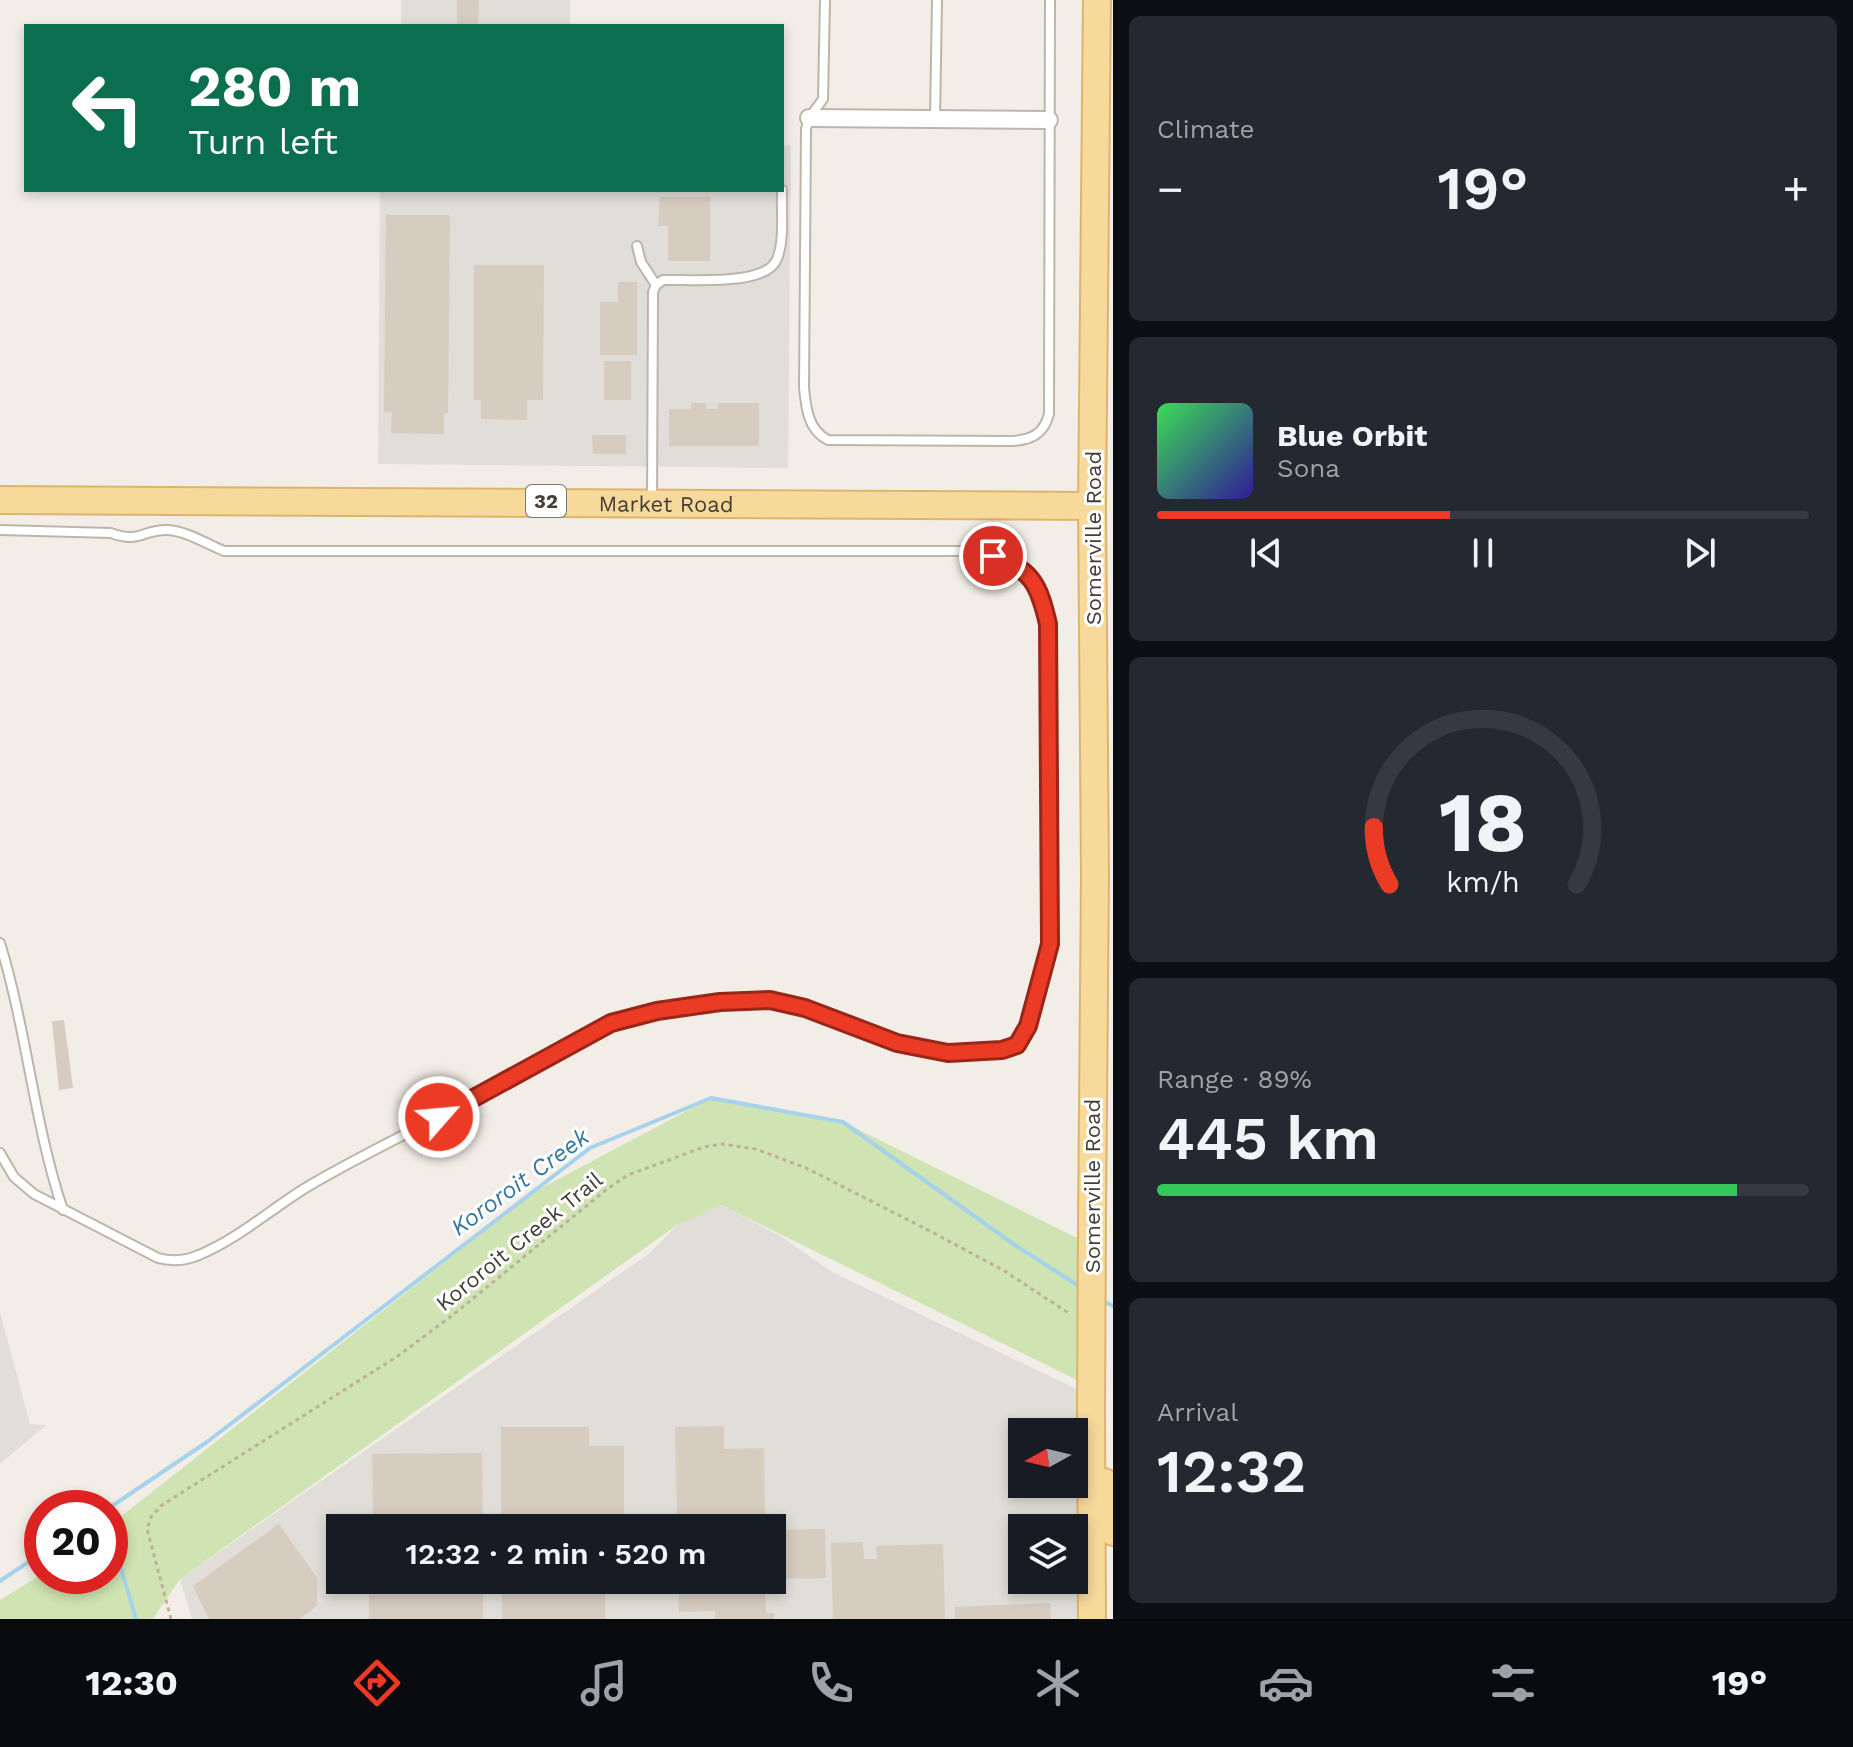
<!DOCTYPE html>
<html lang="en">
<head>
<meta charset="utf-8">
<style>
	:root { --surface:#171b24; --page:#242831; --text:#f1f3f6; --muted:#9ea1a6; --line:#363941; --accent:#eb3b25 }
	body { margin:0; font-family:"Work Sans",sans-serif; background:var(--page); color:var(--text); height:100vh; display:flex; flex-direction:column; font-size:30px; white-space:nowrap }
	* { box-sizing:border-box; margin:0 }
	p { font-size:26px; color:var(--muted) }
	.icon { flex:none; width:44px; height:44px; fill:none; stroke:currentColor; stroke-width:2; stroke-linecap:round; stroke-linejoin:round }
	.map { position:relative; flex:1; overflow:hidden }
	.sheet { display:flex; flex-direction:column; gap:16px; padding:16px; background:#0d0f14; width:740px }
	.sheet>* { flex:none }
	.banner { position:absolute; left:24px; top:24px; width:760px; height:168px; border-radius:0px; box-shadow:0 4px 12px #0003; background:#0b6e4f; color:#fff; overflow:hidden }
	.needle { width:52px; rotate:262deg }
	.tools { position:absolute; left:1008px; top:1418px; display:grid; gap:16px }
	.tools a { display:grid; place-items:center; width:80px; height:80px; border-radius:0px; background:var(--surface); box-shadow:0 4px 12px #0003; font-size:40px }
	.speed { position:absolute; left:24px; top:1490px; display:flex; gap:16px; font-size:40px; font-weight:700; text-align:center }
	.speed>* { display:grid; place-content:center; width:104px; height:104px; border-radius:50%; background:var(--surface); box-shadow:0 4px 12px #0003; line-height:1 }
	.speed .limit { border:12px solid #d22; background:#fff; color:#111 }
	.pin { position:absolute; display:grid; place-items:center; width:68px; height:68px; color:#fff; margin:-34px; border:4px solid #fff; border-radius:50%; box-shadow:0 2px 8px #0007 }
	.me { position:absolute; width:88px; margin:-44px; rotate:63deg; stroke-linejoin:round; filter:drop-shadow(0 0 6px #0008) }
	.turn { display:flex; align-items:center; gap:28px; height:168px; padding:0 32px; font-size:36px }
	.turn .icon { width:104px; height:104px; stroke-width:2.5 }
	.turn b { display:block; font-size:56px; line-height:68px }
	.big { font-size:60px; font-weight:600; line-height:1.1 }
	.sheet .card { flex:1; display:flex; flex-direction:column; justify-content:center; gap:12px; min-width:0; padding:0 28px; border-radius:12px; background:var(--page) }
	.sheet .dial { align-items:center; gap:0 }
	.dial svg { height:208px; overflow:visible; fill:none; stroke:var(--line); stroke-width:7; stroke-linecap:round; text-anchor:middle }
	.dial text { fill:var(--text); stroke:none }
	.song { display:flex; align-items:center; gap:24px }
	.cover { width:96px; height:96px; border-radius:12px; background:linear-gradient(135deg,hsl(130 70% 55%),hsl(250 70% 35%)) }
	.played { height:8px; border-radius:4px; background:linear-gradient(90deg,var(--accent) 45%,var(--line) 45%) }
	.keys { display:flex; justify-content:space-around; direction:ltr }
	.heat { display:flex; justify-content:space-between; align-items:center; font-size:44px; direction:ltr }
	.charge { height:12px; border-radius:6px; background:linear-gradient(90deg,#34c759 89%,var(--line) 0) }
	.trip { position:absolute; left:326px; top:1514px; width:460px; height:80px; border-radius:0px; background:var(--surface); box-shadow:0 4px 12px #0003; font-weight:600; line-height:80px; text-align:center }
	.dock { display:flex; height:128px; justify-content:space-around; align-items:center; background:#090b0e; color:var(--muted) }
	.dock .icon { width:56px; height:56px }
	.dock .current { color:var(--accent) }
	.dock b { font-size:36px; color:var(--text) }
	main { display:flex; flex:1; min-height:0 }
	.map>svg:first-child { display:block }
	.industrial { fill:#e1ddd8; fill-rule:evenodd }
	.green { fill:#cfe4b2 }
	.lines { fill:none; stroke-linecap:round; stroke-linejoin:round }
	.stream { stroke:#a7d2eb; stroke-width:4 }
	.building { fill:#d6ccc0 }
	.lane-casing { stroke:#bdb5aa; stroke-width:12 }
	.street-casing { stroke:#bdb5aa; stroke-width:20 }
	.primary-casing { stroke:#dbb56c; stroke-width:30 }
	.path { stroke:#beb09c; stroke-width:3; stroke-dasharray:4 4; stroke-linecap:butt }
	.lane { stroke:#fff; stroke-width:8 }
	.street { stroke:#fff; stroke-width:16 }
	.primary { stroke:#f7d99b; stroke-width:26 }
	.primary-bridge-casing { stroke:#dbb56c; stroke-width:30; stroke-linecap:butt }
	.primary-bridge { stroke:#f7d99b; stroke-width:26 }
	.route-casing { stroke:#992618; stroke-width:20 }
	.route { stroke:#eb3b25; stroke-width:14 }
	.labels { text-anchor:middle; stroke-width:6; stroke-linejoin:round; paint-order:stroke }
	.shield { fill:#fff; stroke:#7c7872; stroke-width:2 }
	.shield-label { font-size:20px; font-weight:bold; fill:#443e36 }
	.street-label { font-size:22px; fill:#443e36; stroke:#fff }
	.water-label { font-size:24px; font-style:italic; fill:#3578a1; stroke:#fff }
</style>
</head>
<body>
<main>
<div class="map">
<svg width="1113" height="1619" viewBox="0 0 1113 1619">
	<rect width="100%" height="100%" fill="#f2eee7"/>
	<path class="industrial" d="M401,0H570V26H401Z
		M782,145H791L788,468L378,464L380,190H782Z
		M721,1205L782,1237L832,1272L1083,1392V1619H192L180,1579L650,1253L677,1225ZM1022,1432H1074V1484H1022ZM340,1528H772V1580H340ZM1022,1528H1074V1580H1022Z
		M0,1312L30,1424L46,1425L0,1464Z"/>
	<path class="green" d="M711,1098L843,1122L1091,1245V1387L721,1205L677,1225L180,1579L153,1619H0V1600L42,1574L110,1576V1525L534,1192Z"/>
	<g class="lines">
		<path class="stream" d="M1103,1301L1113,1306
			M109,1508L207,1442L590,1148L711,1098L843,1122L1012,1243L1082,1288
			M110,1531L136,1619
			M0,1581L42,1553"/>
	</g>
	<path class="building" d="M457,0H479L478,26H457Z
		M660,197H710V261H668V226H658Z
		M386,215H450L448,413H444V434L391,433L392,412H384Z
		M474,265H544L543,400H527V420L481,419V400H474Z
		M618,282H637V355H600V302H618Z
		M604,361H631V400H604Z
		M691,403H706V409H718V403H759V446H669V409H691Z
		M592,435H626V454H593Z
		M64,1020L73,1088L59,1090L52,1021Z
		M724,1426V1449L764,1448L765,1528H677L675,1427Z
		M501,1427H589V1446H624V1528H501Z
		M482,1453L483,1528H373L372,1454Z
		M279,1524L317,1578V1606L299,1619H209L193,1586Z
		M825,1529L826,1578L772,1579V1530Z
		M863,1542L864,1559H877L876,1546L943,1544L945,1619H833L831,1543Z
		M373,1580H483V1619H369V1594H373Z
		M502,1580H605V1619H502Z
		M678,1580H765L766,1613H774V1619H715V1611L679,1612Z
		M1050,1603L1051,1619H955V1607Z"/>
	<g class="lines">
		<g class="lane-casing">
			<path id="lane" d="M825,0L823,99L809,118L806,129L804,388C806,408 808,430 828,440L1012,441C1031,440 1044,434 1049,414L1050,0
				M935,119L937,0
				M637,246L641,262L656,285
				M652,501L653,292L656,285L663,280C689,279 766,287 777,259C785,239 781,212 782,190
				M0,530L111,533C140,544 143,529 168,530C186,531 207,544 224,551H977C1026,567 1036,572 1048,624C1048,681 1049,738 1050,795C1052,879 1059,969 1017,1045C971,1061 914,1051 869,1035C836,1023 807,1005 772,1000C733,994 648,1009 611,1023C566,1041 526,1072 484,1094C425,1125 364,1153 307,1187C271,1209 238,1239 199,1255C185,1261 173,1262 158,1258L34,1194L14,1177L0,1153
				M0,943C27,1031 34,1124 63,1210"/>
		</g>
		<g class="street-casing">
			<path id="street" d="M809,118L1049,120"/>
		</g>
		<g class="primary-casing">
			<g id="primary">
				<path id="s1" d="M0,500L1092,506"/>
				<path d="M1092,1223L1095,875L1092,506L1097,0"/>
				<path d="M1091,1411L1092,1619"/>
				<path d="M1104,1482L1113,1532"/>
			</g>
		</g>
		<path class="path" d="M171,1619L147,1529L151,1517L162,1505L398,1356L454,1314L607,1189L628,1175L704,1147L722,1144L756,1149L806,1168L926,1229L1003,1270L1070,1314"/>
		<use href="#lane" class="lane"/>
		<use href="#street" class="street"/>
		<use href="#primary" class="primary"/>
		<g class="primary-bridge-casing">
			<path id="primary-bridge" d="M1091,1411L1092,1223"/>
		</g>
		<use href="#primary-bridge" class="primary-bridge"/>
	</g>
	<g class="lines">
		<g class="route-casing">
			<path id="route" d="M439,1117L611,1023L657,1011L720,1002L770,1000L805,1008L897,1043L948,1053L1002,1050L1017,1045L1028,1026L1050,944L1048,624C1039,585 1032,569 993,556"/>
		</g>
		<use href="#route" class="route"/>
	</g>
	<g class="labels">
		<rect class="shield" x="526" y="485" width="40" height="32" rx="6"/>
		<g class="shield-label">
			<text x="546" y="508">32</text>
		</g>
		<g class="street-label">
			<text dy="8" stroke="none"><textPath href="#s1" startOffset="666">Market Road</textPath></text>
			<text transform="translate(1093 538) rotate(-90)" y="8">Somerville Road</text>
			<text transform="translate(1092 1186) rotate(-90)" y="8">Somerville Road</text>
			<text transform="translate(519 1241) rotate(-39)" y="8">Kororoit Creek Trail</text>
		</g>
		<g class="water-label">
			<text transform="translate(520 1182) rotate(-36)" y="8">Kororoit Creek</text>
		</g>
	</g>
</svg>
<div class="tools">
<a><svg class="needle" viewBox="-14 -14 28 28"><path d="M0-13l5 13h-10z" fill="#e53935"/><path d="M0 13l5-13h-10z" fill="#9ea1a6"/></svg></a>
<a><svg class="icon" aria-label="layers" viewBox="0 0 24 24"><path d="M12 4l9 5-9 5-9-5zM3 14l9 5 9-5"/></svg></a>
</div>
<div class="speed"><div class="limit">20</div></div>
<div class="pin" style="left:993px;top:556px;background:#d93025"><svg class="icon" aria-label="arrive" viewBox="0 0 24 24"><path d="M6 21V4h12l-3 4 3 4H6"/></svg></div>
<svg class="me" style="left:439px;top:1117px" viewBox="-20 -20 40 40"><circle r="17" fill="#eb3b25" stroke="#fff" stroke-width="3"/><path d="M0-11L8 9 0 5-8 9z" fill="#fff"/></svg>
<div class="trip">12:32 · 2 min · 520 m</div>
<div class="banner">
<div class="turn"><svg class="icon" aria-label="left" viewBox="0 0 24 24"><path d="M17 20v-9H6M10 6l-5 5 5 5"/></svg><div><b>280 m</b>Turn left</div></div>
</div>
</div>
<section class="sheet">
<div class="card"><p>Climate</p>
<div class="heat"><a>−</a><b class="big">19°</b><a>+</a></div>
</div>
<div class="card">
<div class="song"><i class="cover"></i><div><b>Blue Orbit</b><p>Sona</p></div></div>
<div class="played"></div>
<div class="keys"><svg class="icon" aria-label="previous" viewBox="0 0 24 24"><path d="M18 5L8 12l10 7zM5 5v14"/></svg><svg class="icon" aria-label="pause" viewBox="0 0 24 24"><path d="M8 5v14M16 5v14"/></svg><svg class="icon" aria-label="next" viewBox="0 0 24 24"><path d="M6 5l10 7-10 7zM19 5v14"/></svg></div>
</div>
<div class="card dial"><svg viewBox="0 0 100 80">
<path d="M14 69A42 42 0 1 1 86 69"/>
<path d="M14 69A42 42 0 0 1 8 47" stroke="#eb3b25"/>
<text x="50" y="56" font-size="32" font-weight="700">18</text>
<text x="50" y="72" font-size="11">km/h</text>
</svg></div>
<div class="card"><p>Range · 89%</p><b class="big">445 km</b><div class="charge"></div></div>
<div class="card"><p>Arrival</p><b class="big">12:32</b></div>
</section>
</main>
<nav class="dock">
<b>12:30</b>
<svg class="icon current" aria-label="directions" viewBox="0 0 24 24"><path d="M12 3l9 9-9 9-9-9zM9 14v-3h6M13 9l2 2-2 2"/></svg>
<svg class="icon" aria-label="music" viewBox="0 0 24 24"><path d="M9 18V5l10-2v13"/><circle cx="6" cy="18" r="3"/><circle cx="16" cy="16" r="3"/></svg>
<svg class="icon" aria-label="phone" viewBox="0 0 24 24"><path d="M5 4h4l2 5-3 2q2 4 5 5l2-3 5 2v4C11 20 4 13 5 4z"/></svg>
<svg class="icon" aria-label="climate" viewBox="0 0 24 24"><path d="M12 3v18M4 7l16 10M4 17L20 7"/></svg>
<svg class="icon" aria-label="car" viewBox="0 0 24 24"><path d="M5 17H2v-5l4-1 3-4h7l3 4 3 1v5h-3M9 17h6M6 11h13"/><circle cx="7" cy="17" r="2"/><circle cx="17" cy="17" r="2"/></svg>
<svg class="icon" aria-label="filters" viewBox="0 0 24 24"><path d="M4 7h16M4 17h16"/><circle cx="9" cy="7" r="2"/><circle cx="15" cy="17" r="2"/></svg>
<b>19°</b>
</nav>
</body>
</html>
